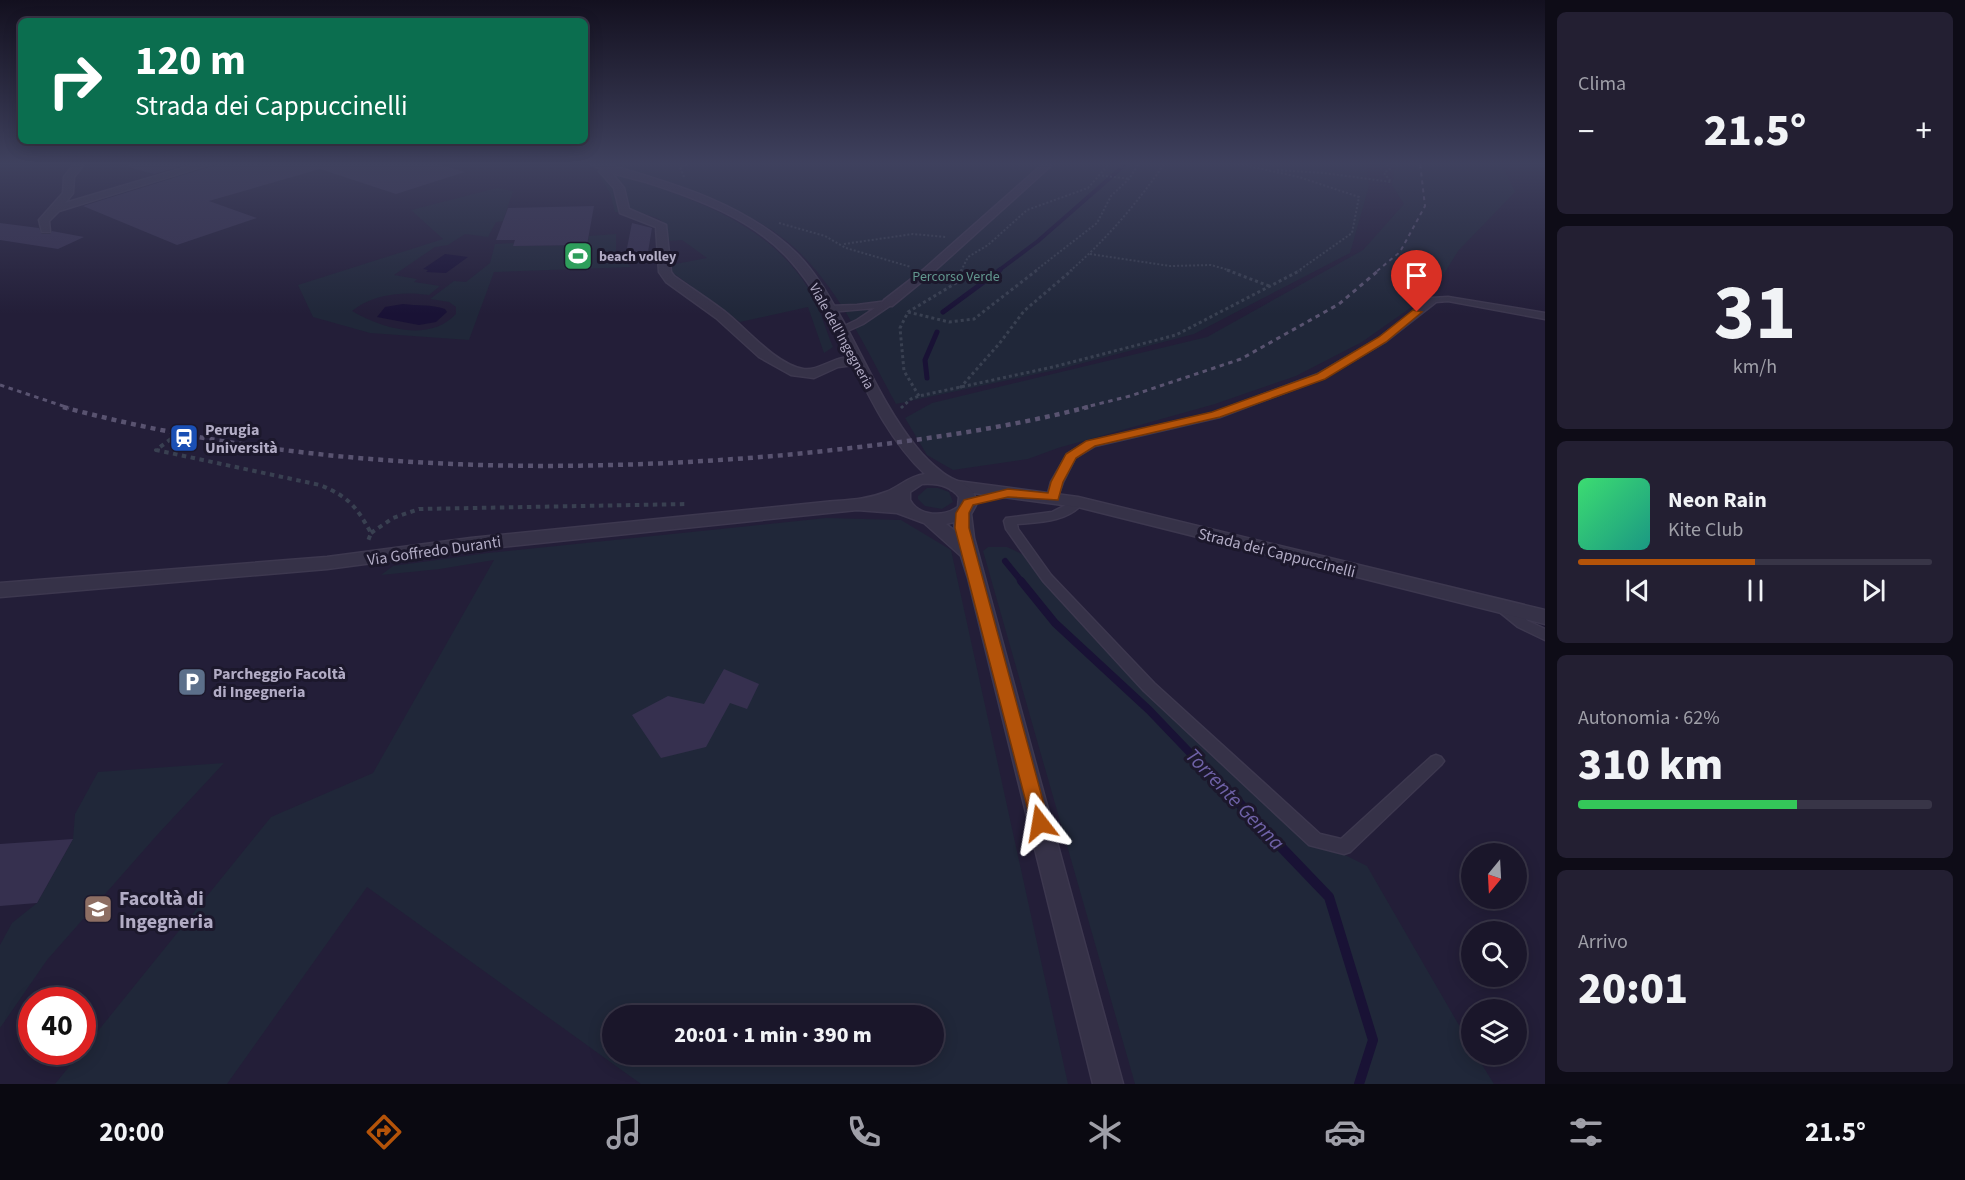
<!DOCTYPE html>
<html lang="it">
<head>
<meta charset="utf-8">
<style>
	:root { --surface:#1a162a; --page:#231f32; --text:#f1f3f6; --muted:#9f9fa8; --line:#383547; --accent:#b45309 }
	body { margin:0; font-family:"Source Sans 3",sans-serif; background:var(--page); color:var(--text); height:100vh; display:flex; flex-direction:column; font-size:22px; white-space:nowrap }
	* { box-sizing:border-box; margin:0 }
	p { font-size:20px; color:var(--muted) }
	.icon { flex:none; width:33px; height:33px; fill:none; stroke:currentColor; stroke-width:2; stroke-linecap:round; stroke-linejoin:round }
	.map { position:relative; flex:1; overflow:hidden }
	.details { display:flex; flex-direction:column; gap:12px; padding:12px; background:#0e0c17; width:420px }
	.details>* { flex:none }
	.banner { position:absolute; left:18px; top:18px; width:570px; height:126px; border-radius:9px; box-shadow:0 3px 15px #0003,0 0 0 2px var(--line); background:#0b6e4f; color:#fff; overflow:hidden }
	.needle { width:39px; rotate:198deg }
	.controls { position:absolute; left:1461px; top:843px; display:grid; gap:12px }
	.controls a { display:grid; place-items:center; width:66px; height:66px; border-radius:50%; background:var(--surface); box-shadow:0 3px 15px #0003,0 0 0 2px var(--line); font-size:30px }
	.speed { position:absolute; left:18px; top:987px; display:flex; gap:12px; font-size:30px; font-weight:700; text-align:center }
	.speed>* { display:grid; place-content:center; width:78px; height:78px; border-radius:50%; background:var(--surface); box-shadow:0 3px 15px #0003,0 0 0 2px var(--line); line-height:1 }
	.speed .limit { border:9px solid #d22; background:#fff; color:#111 }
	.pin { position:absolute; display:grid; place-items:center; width:51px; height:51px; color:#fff; margin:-62px -26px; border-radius:50% 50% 50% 0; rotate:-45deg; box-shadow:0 0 6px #0007 }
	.pin .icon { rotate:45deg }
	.me { position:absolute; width:66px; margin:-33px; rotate:346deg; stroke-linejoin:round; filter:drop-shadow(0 0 4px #0008) }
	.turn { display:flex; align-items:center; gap:21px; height:126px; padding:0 18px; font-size:27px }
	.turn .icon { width:78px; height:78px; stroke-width:2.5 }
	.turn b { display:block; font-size:42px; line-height:51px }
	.big { font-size:45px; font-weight:800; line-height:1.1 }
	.details .card { flex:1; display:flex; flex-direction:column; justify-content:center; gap:9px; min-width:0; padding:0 21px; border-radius:9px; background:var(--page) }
	.details .dial { align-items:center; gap:0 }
	.dial b { font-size:78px; line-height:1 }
	.song { display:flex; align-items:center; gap:18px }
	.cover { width:72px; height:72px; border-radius:9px; background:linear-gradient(135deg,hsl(140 70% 55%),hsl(170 70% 35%)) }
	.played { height:6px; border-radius:3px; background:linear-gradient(90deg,var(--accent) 50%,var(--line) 50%) }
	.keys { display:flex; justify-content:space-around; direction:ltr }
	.heat { display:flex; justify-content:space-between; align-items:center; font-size:33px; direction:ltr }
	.charge { height:9px; border-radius:4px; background:linear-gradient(90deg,#34c759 62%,var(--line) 0) }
	.trip { position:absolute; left:602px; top:1005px; width:342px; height:60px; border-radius:30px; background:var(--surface); box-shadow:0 3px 15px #0003,0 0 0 2px var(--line); font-weight:800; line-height:60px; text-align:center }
	.dock { display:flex; height:96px; justify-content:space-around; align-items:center; background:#0a0911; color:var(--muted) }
	.dock .icon { width:42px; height:42px }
	.dock .selected { color:var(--accent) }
	.dock b { font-size:27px; color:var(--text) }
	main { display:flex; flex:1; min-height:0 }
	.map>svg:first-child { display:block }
	.green { fill:#202739; fill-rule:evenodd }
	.water { fill:#191235 }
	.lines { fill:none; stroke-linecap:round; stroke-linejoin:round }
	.stream-far4 { stroke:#191235; stroke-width:4 }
	.stream-far3 { stroke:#191235; stroke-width:5 }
	.stream-far2 { stroke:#191235; stroke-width:6 }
	.stream-far1 { stroke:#191235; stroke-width:8 }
	.stream { stroke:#191235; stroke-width:10 }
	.building { fill:#36304f }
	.service-casing { stroke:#3d384f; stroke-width:3 }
	.pedestrian-casing { stroke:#3d384f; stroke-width:3 }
	.minor-casing { stroke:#3d384f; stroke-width:3 }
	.tertiary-casing { stroke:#3d384f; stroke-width:3 }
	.path-far2 { stroke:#394051; stroke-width:2; stroke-dasharray:2 2; stroke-linecap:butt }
	.path-far1 { stroke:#394051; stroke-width:3; stroke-dasharray:3 3; stroke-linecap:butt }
	.path { stroke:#394051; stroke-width:4; stroke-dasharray:4.5 4.5; stroke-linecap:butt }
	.service { fill:#363248; fill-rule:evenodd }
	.pedestrian { fill:#363248; fill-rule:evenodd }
	.minor { fill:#363248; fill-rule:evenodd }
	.tertiary { fill:#363248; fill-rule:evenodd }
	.rail-far2 { stroke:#595370; stroke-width:2; stroke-dasharray:4 4; stroke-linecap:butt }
	.rail-far1 { stroke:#595370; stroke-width:3; stroke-dasharray:4.5 4.5; stroke-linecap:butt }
	.rail { stroke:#595370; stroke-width:4.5; stroke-dasharray:5 5; stroke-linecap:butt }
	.route { fill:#b45309; stroke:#753606; stroke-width:1.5 }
	.labels { text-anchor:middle; stroke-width:6; stroke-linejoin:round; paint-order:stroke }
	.far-poi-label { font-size:14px; font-weight:bold; fill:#b2acc5; stroke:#1c182c; text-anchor:start }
	.far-park-label { font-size:14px; fill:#62978e; stroke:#1c182c }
	.far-street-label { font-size:14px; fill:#b2acc5; stroke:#1c182c }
	.poi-label { font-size:16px; font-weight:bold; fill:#b2acc5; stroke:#1c182c; text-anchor:start }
	.street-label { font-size:16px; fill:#b2acc5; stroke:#1c182c }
	.near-poi-label { font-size:20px; font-weight:bold; fill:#b2acc5; stroke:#1c182c; text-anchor:start }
	.near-water-label { font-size:21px; font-style:italic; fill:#6f62a7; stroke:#1c182c }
</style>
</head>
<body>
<main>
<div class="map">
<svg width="1545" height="1084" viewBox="0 0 1545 1084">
	<rect width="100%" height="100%" fill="#231e38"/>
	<path class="green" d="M605,163H1366L1369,186L1350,253L1194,334L1060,369L896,404C867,351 841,292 797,250C753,207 663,181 605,163Z
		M1393,163H1496L1504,169L1515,192L1458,251L1433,292L1362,342L1296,376L1215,404L1058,448L1028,459L953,470L927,455L905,418L932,403L1207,337L1363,250L1404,204L1392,185L1395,166Z
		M615,173C685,196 767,221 808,288C819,305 825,328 833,347L824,353L808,307L740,322L669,270L670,265L707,258L682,240L668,241C667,235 667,227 663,222C654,213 627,212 615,212L610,193L600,177Z
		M497,188L513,191L503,221L496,222L488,237L465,234L448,245L435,247L394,275L417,279L414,282L440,286L429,295C404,291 372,294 352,311C381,328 429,343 456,314V307L449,302L430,299L454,281L466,282L490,263L495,244L514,243L513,246L587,245L589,236L616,234V252L631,267L494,272L469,340L370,333L313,317L298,285L443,239L411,210Z
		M927,488H938L949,492L953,502L942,509L925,506L918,499V496Z
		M826,518L901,520L951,550L1068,1084H641L367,887L227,1084H55L271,817L373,773L494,560L440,569L381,575L393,566L488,553ZM612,1016H933V1054H612Z
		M988,547H1007L1035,560L1149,687L1315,840L1367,866L1471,1046L1472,1054L1476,1055L1494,1084H1135L983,551Z
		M224,763L158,834L47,960L0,1028V945L12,923L37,903L73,839L75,814L98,772Z"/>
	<path class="water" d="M445,254L468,257L446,273L426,272L428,270L423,269Z
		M403,304C417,306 431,304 445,309L447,312L436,322L419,325L377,317L385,307Z"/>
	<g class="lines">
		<path class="stream-far4" d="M998,271L1038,241L1127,163"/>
		<path class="stream-far3" d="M943,312L1000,270
			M927,378L925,360L937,332"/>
		<path class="stream-far2" d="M1005,561L1022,582"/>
		<path class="stream-far1" d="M1021,581L1055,623L1149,710L1239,804"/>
		<path class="stream" d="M1238,802L1329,897L1373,1040L1359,1084"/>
	</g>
	<path class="building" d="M129,163H193L154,174L128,167Z
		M216,163H434L465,172L396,194L320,169L209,201L257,218L177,245L83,206L215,165Z
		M594,206L587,245L513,246L515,240H496L508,208Z
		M0,223L39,228L42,234H50L52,231L84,237L58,249L0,240Z
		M632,223L652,228L648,252H643L642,257L625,258Z
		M724,669L759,684L747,709L730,703L706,747L661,758L632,715L668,696L704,704Z
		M73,839L37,903L0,906V844Z"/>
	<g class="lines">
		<g class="service-casing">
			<path id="service" d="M1448,297L1545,313V319L1448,301L1436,302L1385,342L1324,378L1220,417L1095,446L1075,458L1063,482L1057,499H1049L1047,497L1051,482L1067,454L1087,442L1213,413L1318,374L1379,338L1431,298Z
				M888,301H891V305L863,324L841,334L837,331L838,329L857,320L875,308L829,312L825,309L829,306L857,305Z
				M1078,499L1084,502C1068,522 1040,522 1017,524L1018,529L1051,575L1154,683L1320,834L1341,839L1431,757L1436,755L1441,757L1444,761L1441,765L1350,852L1344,854L1309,845L1144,691L1043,581L1006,529L1004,521L1006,518L1052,512Z
				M1502,602L1507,604L1528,621L1545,629V640L1518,627L1497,610L1495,607L1497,604Z"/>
		</g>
		<g class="pedestrian-casing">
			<path id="pedestrian" d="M1044,163H1054L931,274L892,306H884L882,303L884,300L923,270Z"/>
		</g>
		<g class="minor-casing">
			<path id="minor" d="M75,163H85L74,177L73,193L65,203L200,163H214L59,211L49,221L50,232H42L39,220L63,193L64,177Z
				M612,165L617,168L611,172L624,188L629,209L666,225L671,272L674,276C691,288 708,299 724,311C746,328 775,364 803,369C821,372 837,352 861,358L863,361L861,364L838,367L814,378L791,375L759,357L716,318L666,282L659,272L656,227L620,213L614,188L599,171Z
				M957,481L1078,497L1545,610V624L1078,507L951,490L949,486Z"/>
		</g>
		<g class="tertiary-casing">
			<path id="tertiary" d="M590,163H603C671,183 742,202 795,252C815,271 830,298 844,323C867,365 886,410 917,448C924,457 934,466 943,473C955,483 977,483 976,505L971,514L974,538L1123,1084H1093L968,578L961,556L924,523L897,513L857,510L471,550L327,569L0,597V583L327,557L471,538L825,502C847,500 866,500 886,492C901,486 907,477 925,474C862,414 847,323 789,259C753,219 696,198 646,182C629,177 604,173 590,163ZM922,484C936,483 950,485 959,497L958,507C944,517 919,517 910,500V492ZM954,522L955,531L946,524Z"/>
		</g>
		<path class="path-far2" d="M1234,163L1299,177L1359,197L1352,233L1298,271
			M1277,170L1324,173L1391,182L1384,173L1390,169L1386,163
			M1098,175L1129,179
			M684,177L680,167L691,163
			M779,223L825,236L846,248L911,267
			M844,244L913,234L946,237
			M1090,254L1170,266L1211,265L1232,271
			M961,271L968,257L988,245L1027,210L1088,188L1110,163
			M1035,271L1097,223L1111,196L1129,179L1139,163
			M1070,271C1106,240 1138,202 1165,163"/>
		<path class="path-far1" d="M1227,270L1269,286
			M956,283L962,270
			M908,312L949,322L974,319L1037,270
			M960,388L999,344L1024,311L1072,270
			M919,396L904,371L900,328L908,312L956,283L941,277
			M901,408L911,399L919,396L1053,367L1176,335L1301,270"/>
		<path class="path" d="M171,439L156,450L320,485C349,497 356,506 371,533L368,541
			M371,533L393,518L419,509L687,504"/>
		<use href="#service" class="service"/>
		<use href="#pedestrian" class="pedestrian"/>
		<use href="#minor" class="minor"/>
		<use href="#tertiary" class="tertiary"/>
		<path class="rail-far2" d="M1377,271L1400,252L1425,206L1420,163"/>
		<path class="rail-far1" d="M0,385L69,408
			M1082,408L1130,396L1241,359L1339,304L1379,270"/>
		<path class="rail" d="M63,407C297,470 545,476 785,455C886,445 991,432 1088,407"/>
	</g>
	<linearGradient id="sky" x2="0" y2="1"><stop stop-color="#13101f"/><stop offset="0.52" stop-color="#3f415e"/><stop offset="1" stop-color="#3f415e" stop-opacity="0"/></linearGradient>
	<rect width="1545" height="314" fill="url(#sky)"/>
	<path class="route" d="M1413,310L1422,312L1386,342L1325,379L1220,417L1095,446L1076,458L1063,482L1058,500L1008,497L973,505L969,513V528L1049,823L1046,829L1040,831L1033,829L955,528L956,513L964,500L1008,489L1048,493L1051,482L1066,454L1086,441L1212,412L1317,374L1379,337Z"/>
	<defs>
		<g id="stadium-square" transform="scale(1.5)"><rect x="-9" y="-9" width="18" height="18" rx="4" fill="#2e9e5b" stroke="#1c182c"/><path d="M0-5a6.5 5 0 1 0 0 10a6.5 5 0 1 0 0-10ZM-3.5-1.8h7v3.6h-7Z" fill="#fff"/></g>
		<g id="station-square" transform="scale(1.5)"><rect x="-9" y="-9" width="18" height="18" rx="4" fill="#1a4fb4" stroke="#1c182c"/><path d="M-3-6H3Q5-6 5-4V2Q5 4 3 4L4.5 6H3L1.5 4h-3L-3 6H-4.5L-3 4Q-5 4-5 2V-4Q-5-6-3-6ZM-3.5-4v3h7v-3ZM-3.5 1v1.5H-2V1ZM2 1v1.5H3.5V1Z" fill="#fff"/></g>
		<g id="parking-square" transform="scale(1.5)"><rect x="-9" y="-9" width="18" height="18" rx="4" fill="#5c6f8a" stroke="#1c182c"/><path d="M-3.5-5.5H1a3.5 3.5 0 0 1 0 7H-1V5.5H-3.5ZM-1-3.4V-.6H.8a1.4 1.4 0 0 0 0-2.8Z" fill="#fff"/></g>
		<g id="university-square" transform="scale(1.5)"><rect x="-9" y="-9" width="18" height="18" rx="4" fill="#8d6e63" stroke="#1c182c"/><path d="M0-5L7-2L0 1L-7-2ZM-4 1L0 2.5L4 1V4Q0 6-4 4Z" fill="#fff"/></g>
	</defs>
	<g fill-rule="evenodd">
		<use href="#stadium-square" x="578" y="256"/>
		<use href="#station-square" x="184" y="438"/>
		<use href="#parking-square" x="192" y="682"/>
		<use href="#university-square" x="98" y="909"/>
	</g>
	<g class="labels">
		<g class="far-poi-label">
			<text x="599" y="261">beach volley</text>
		</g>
		<g class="far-park-label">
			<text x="956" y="281">Percorso Verde</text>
		</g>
		<g class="far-street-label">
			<text transform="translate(842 336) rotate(61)" y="5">Viale dell'Ingegneria</text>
		</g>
		<g class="poi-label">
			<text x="205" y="435">Perugia<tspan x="205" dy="18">Università</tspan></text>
			<text x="213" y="679">Parcheggio Facoltà<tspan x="213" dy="18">di Ingegneria</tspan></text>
		</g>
		<g class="street-label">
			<text transform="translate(434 550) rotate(-8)" y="6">Via Goffredo Duranti</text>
			<text transform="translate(1277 552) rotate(14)" y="6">Strada dei Cappuccinelli</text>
		</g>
		<g class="near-poi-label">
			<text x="119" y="905">Facoltà di<tspan x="119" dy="23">Ingegneria</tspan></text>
		</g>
		<g class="near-water-label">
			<text transform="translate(1235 799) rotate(46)" y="7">Torrente Genna</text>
		</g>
	</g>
</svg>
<div class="controls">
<a><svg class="needle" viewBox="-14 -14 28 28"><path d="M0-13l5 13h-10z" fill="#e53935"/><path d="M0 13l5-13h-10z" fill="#9f9fa8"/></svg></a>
<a><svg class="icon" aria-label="search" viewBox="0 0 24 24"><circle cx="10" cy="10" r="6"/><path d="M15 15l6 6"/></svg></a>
<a><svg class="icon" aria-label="layers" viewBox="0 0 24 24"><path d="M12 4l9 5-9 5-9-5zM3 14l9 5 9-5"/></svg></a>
</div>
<div class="speed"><div class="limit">40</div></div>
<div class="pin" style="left:1417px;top:312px;background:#d93025"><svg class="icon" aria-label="arrive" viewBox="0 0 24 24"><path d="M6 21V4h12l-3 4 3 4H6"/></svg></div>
<svg class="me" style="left:1040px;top:823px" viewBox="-20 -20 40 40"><path d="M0-17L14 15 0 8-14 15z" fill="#b45309" stroke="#fff" stroke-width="4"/></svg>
<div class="trip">20:01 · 1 min · 390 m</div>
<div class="banner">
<div class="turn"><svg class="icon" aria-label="right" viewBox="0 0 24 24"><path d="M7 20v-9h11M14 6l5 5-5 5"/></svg><div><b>120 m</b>Strada dei Cappuccinelli</div></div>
</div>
</div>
<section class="details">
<div class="card"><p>Clima</p>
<div class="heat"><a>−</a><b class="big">21.5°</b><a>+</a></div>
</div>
<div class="card dial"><b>31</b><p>km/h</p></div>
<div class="card">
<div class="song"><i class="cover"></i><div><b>Neon Rain</b><p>Kite Club</p></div></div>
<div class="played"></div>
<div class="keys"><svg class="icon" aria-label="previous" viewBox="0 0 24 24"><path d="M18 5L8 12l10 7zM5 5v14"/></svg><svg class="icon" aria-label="pause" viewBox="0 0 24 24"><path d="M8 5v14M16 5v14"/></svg><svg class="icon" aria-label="next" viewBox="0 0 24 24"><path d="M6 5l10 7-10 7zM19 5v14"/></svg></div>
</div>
<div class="card"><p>Autonomia · 62%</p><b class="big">310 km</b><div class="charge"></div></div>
<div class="card"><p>Arrivo</p><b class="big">20:01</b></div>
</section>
</main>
<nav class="dock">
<b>20:00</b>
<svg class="icon selected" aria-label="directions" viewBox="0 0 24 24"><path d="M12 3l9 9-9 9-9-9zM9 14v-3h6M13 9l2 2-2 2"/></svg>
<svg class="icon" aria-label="music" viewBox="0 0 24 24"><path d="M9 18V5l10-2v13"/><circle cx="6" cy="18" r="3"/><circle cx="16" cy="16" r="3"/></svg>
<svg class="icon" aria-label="phone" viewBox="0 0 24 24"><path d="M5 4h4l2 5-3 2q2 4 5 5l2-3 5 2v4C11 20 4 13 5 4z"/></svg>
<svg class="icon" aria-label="climate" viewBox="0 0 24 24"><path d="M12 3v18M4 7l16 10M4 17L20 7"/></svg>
<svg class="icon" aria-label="car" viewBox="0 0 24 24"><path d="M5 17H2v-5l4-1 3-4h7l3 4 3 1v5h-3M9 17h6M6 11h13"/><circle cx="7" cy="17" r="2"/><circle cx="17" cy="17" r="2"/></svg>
<svg class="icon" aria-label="filters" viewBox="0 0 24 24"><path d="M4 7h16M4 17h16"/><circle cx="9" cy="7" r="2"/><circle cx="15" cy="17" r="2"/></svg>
<b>21.5°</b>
</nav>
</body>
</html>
